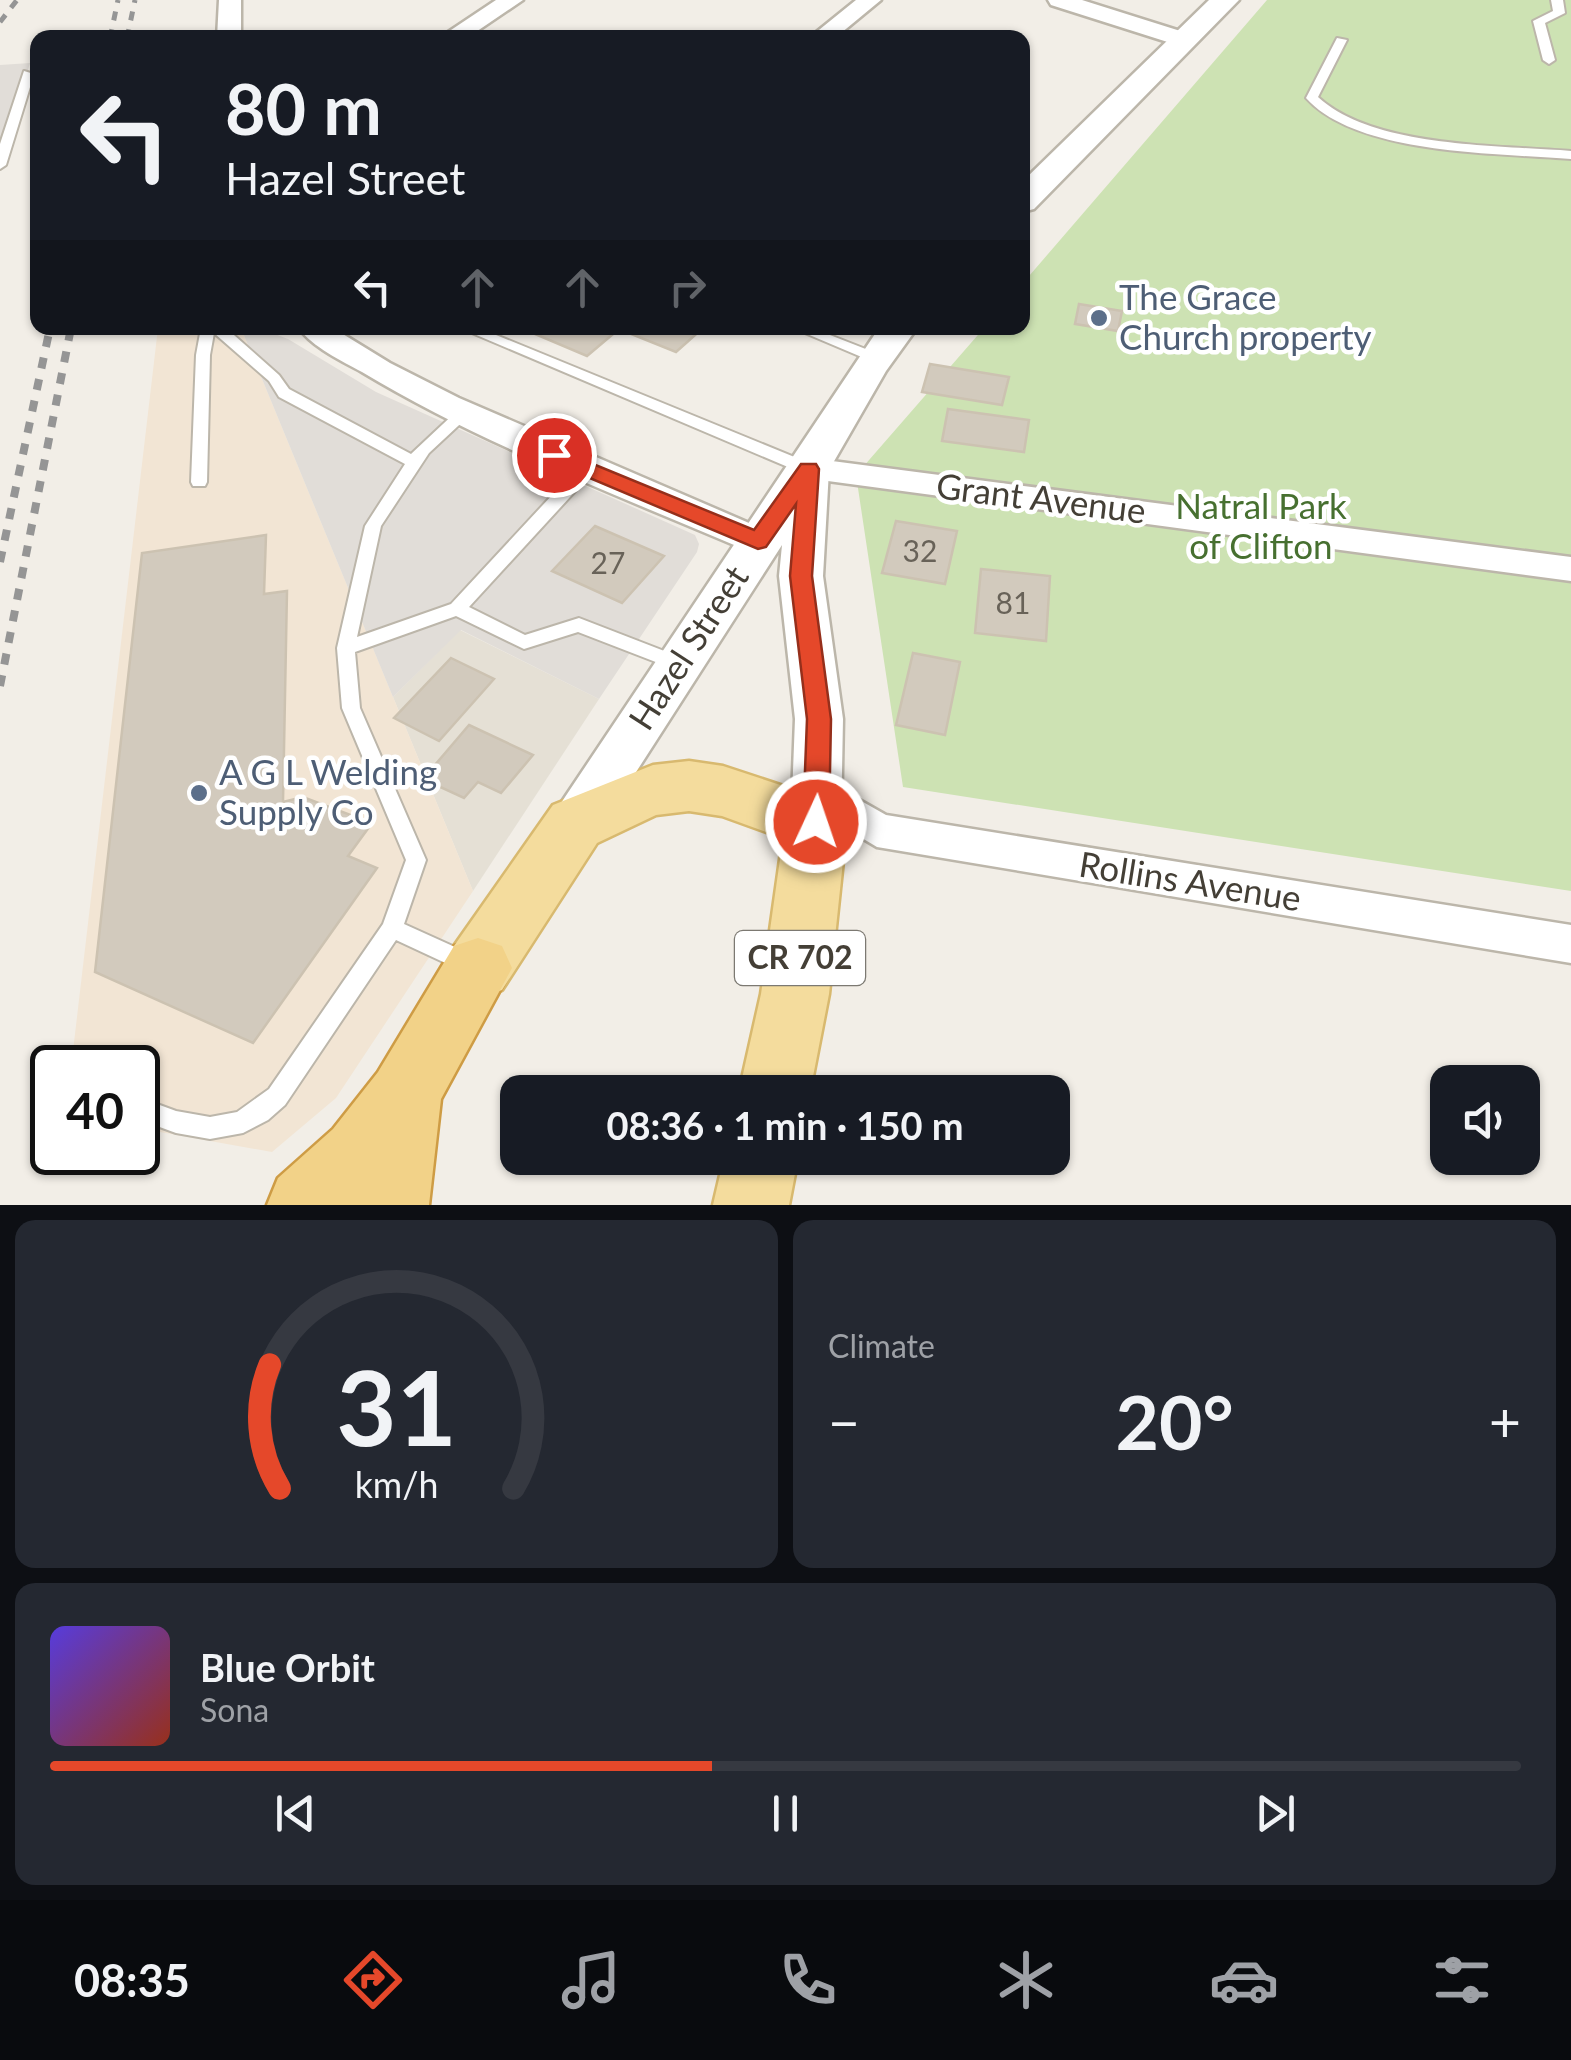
<!DOCTYPE html>
<html lang="en">
<head>
<meta charset="utf-8">
<style>
	:root { --surface:#171b24; --page:#242831; --text:#f1f3f6; --muted:#9ea1a6; --line:#363941; --accent:#e5482a }
	body { margin:0; font-family:Lato,sans-serif; background:var(--page); color:var(--text); height:100vh; display:flex; flex-direction:column; font-size:38px; white-space:nowrap }
	* { box-sizing:border-box; margin:0 }
	p { font-size:32px; color:var(--muted) }
	.icon { flex:none; width:55px; height:55px; fill:none; stroke:currentColor; stroke-width:2; stroke-linecap:round; stroke-linejoin:round }
	.map { position:relative; height:1205px; overflow:hidden }
	.sheet { display:flex; flex-direction:column; gap:15px; padding:15px; background:#0d0f14; flex:1 }
	.sheet>* { flex:none }
	.hud { position:absolute; left:30px; top:30px; width:1000px; height:305px; border-radius:20px; box-shadow:0 2px 8px #0004; background:#171b24; color:var(--text); overflow:hidden }
	.tools { position:absolute; left:1430px; top:1065px; display:grid; gap:20px }
	.tools a { display:grid; place-items:center; width:110px; height:110px; border-radius:20px; background:var(--surface); box-shadow:0 2px 8px #0004; font-size:50px }
	.speed { position:absolute; left:30px; top:1045px; display:flex; gap:20px; font-size:50px; font-weight:700; text-align:center }
	.speed>* { display:grid; place-content:center; width:130px; height:130px; border-radius:50%; background:var(--surface); box-shadow:0 2px 8px #0004; line-height:1 }
	.speed .limit { border:5px solid #111; border-radius:15px; background:#fff; color:#111 }
	.pin { position:absolute; display:grid; place-items:center; width:85px; height:85px; color:#fff; margin:-42px; border:5px solid #fff; border-radius:50%; box-shadow:0 2px 10px #0007 }
	.me { position:absolute; width:110px; margin:-55px; rotate:3deg; stroke-linejoin:round; filter:drop-shadow(0 0 8px #0008) }
	.turn { display:flex; align-items:center; gap:35px; height:210px; padding:0 30px; font-size:45px }
	.turn .icon { width:130px; height:130px; stroke-width:2.5 }
	.turn b { display:block; font-size:70px; line-height:85px }
	.lanes { display:flex; align-items:center; height:95px; padding:0 30px; background:#0003; justify-content:center; gap:50px; direction:ltr }
	.lanes .off { opacity:.35 }
	.big { font-size:75px; font-weight:700; line-height:1.1 }
	.sheet .widget { flex:1; display:flex; flex-direction:column; justify-content:center; gap:15px; min-width:0; padding:0 35px; border-radius:20px; background:var(--page) }
	.sheet .dial { align-items:center; gap:0 }
	.dial svg { height:260px; overflow:visible; fill:none; stroke:var(--line); stroke-width:7; stroke-linecap:round; text-anchor:middle }
	.dial text { fill:var(--text); stroke:none }
	.song { display:flex; align-items:center; gap:30px }
	.cover { width:120px; height:120px; border-radius:15px; background:linear-gradient(135deg,hsl(250 70% 55%),hsl(10 70% 35%)) }
	.played { height:10px; border-radius:5px; background:linear-gradient(90deg,var(--accent) 45%,var(--line) 45%) }
	.keys { display:flex; justify-content:space-around; direction:ltr }
	.heat { display:flex; justify-content:space-between; align-items:center; font-size:55px; direction:ltr }
	.sheet .tiles { flex:1; display:grid; gap:15px; grid-template-columns:1fr 1fr }
	.widget:last-child { grid-column:span 2 }
	.trip { position:absolute; left:500px; top:1075px; width:570px; height:100px; border-radius:20px; background:var(--surface); box-shadow:0 2px 8px #0004; font-weight:700; line-height:100px; text-align:center }
	.dock { display:flex; height:160px; justify-content:space-around; align-items:center; background:#090b0e; color:var(--muted) }
	.dock .icon { width:70px; height:70px }
	.dock .active { color:var(--accent) }
	.dock b { font-size:45px; color:var(--text) }
	.map>svg:first-child { display:block }
	.residential { fill:#e5e0d5 }
	.commercial { fill:#f2e5d4 }
	.industrial { fill:#e1ddd8 }
	.green { fill:#cde2b3 }
	.building { fill:#d2cabd; stroke:#ccc2b1; stroke-width:2.5 }
	.lines { fill:none; stroke-linecap:round; stroke-linejoin:round }
	.service-casing { stroke:#bcb6aa; stroke-width:4 }
	.minor-casing { stroke:#bcb6aa; stroke-width:5 }
	.tertiary-casing { stroke:#bcb6aa; stroke-width:5 }
	.primary-casing { stroke:#d8b96f; stroke-width:5 }
	.trunk-casing { stroke:#ce9c45; stroke-width:5 }
	.service { fill:#fff; fill-rule:evenodd }
	.minor { fill:#fff; fill-rule:evenodd }
	.tertiary { fill:#fff; fill-rule:evenodd }
	.primary { fill:#f4dc9d; fill-rule:evenodd }
	.trunk { fill:#f2d288; fill-rule:evenodd }
	.rail-far1 { stroke:#959595; stroke-width:5; stroke-dasharray:9 9; stroke-linecap:butt }
	.rail { stroke:#959595; stroke-width:8; stroke-dasharray:11 11; stroke-linecap:butt }
	.route { fill:#e5482a; stroke:#952f1b; stroke-width:2.5 }
	.service-dot { fill:#5c6f8a; stroke:#fff; stroke-width:4 }
	.labels { text-anchor:middle; stroke-width:9; stroke-linejoin:round; paint-order:stroke }
	.number-label { font-size:30px; fill:#686258 }
	.shield { fill:#fff; stroke:#7c7972; stroke-width:2.5 }
	.shield-label { font-size:32px; font-weight:bold; fill:#443f36 }
	.service-label { font-size:35px; fill:#4e5e75; stroke:#fff; text-anchor:start }
	.street-label { font-size:35px; fill:#443f36; stroke:#fff }
	.park-label { font-size:35px; fill:#477030; stroke:#fff }
</style>
</head>
<body>
<div class="map">
<svg width="1571" height="1205" viewBox="0 0 1571 1205">
	<rect width="100%" height="100%" fill="#f2eee7"/>
	<path class="residential" d="M460,630L599,699L473,891L393,697Z"/>
	<path class="commercial" d="M158,328H241L473,891L336,1098L272,1152L138,1128V1068H71Z"/>
	<path class="industrial" d="M30,63L0,164V65Z
		M241,328H259L288,339L376,392L695,535L699,544L697,552L599,699L461,630L393,697Z"/>
	<path class="green" d="M1267,0H1571V891L903,787L856,475L984,328H1022L1023,283Z"/>
	<path class="building" d="M1079,304L1122,311L1118,331L1075,324Z
		M521,328H703L676,352L619,329L587,356Z
		M930,364L1009,377L1002,405L922,392Z
		M948,409L1029,420L1024,452L942,441Z
		M896,521L957,531L945,584L882,573Z
		M595,526L664,556L622,603L552,571Z
		M266,535L264,594L287,591L283,802L303,797L372,823L348,856L377,868L253,1043L95,972L142,553Z
		M981,569L1050,576L1046,641L975,633Z
		M913,653L960,662L945,735L896,725Z
		M451,658L494,679L439,741L394,718Z
		M469,725L533,755L501,793L478,782L464,798L423,779Z"/>
	<g class="lines">
		<g class="service-casing">
			<path id="service" d="M1551,0H1563L1565,13L1545,23L1555,60L1549,64L1543,60L1533,21L1553,11Z
				M1337,38L1347,40L1318,97C1373,148 1499,145 1571,151V159C1498,153 1357,155 1306,98Z
				M24,71L34,74L6,165L0,169V144Z
				M201,328H226L279,375L289,389L411,454L459,409L464,408L472,413L429,453L381,526L357,637L451,604L580,465H592L594,469L592,473L469,607L525,635L579,618L685,659L688,664L685,669L679,671L578,632L524,649L456,616L355,652L360,708L426,860L404,924L477,957L480,964L477,971L469,974L396,940L285,1105L268,1120L243,1133L210,1139L176,1133L138,1119V1097L176,1111L210,1117L237,1112L269,1089L383,924L406,860L342,708L337,648L365,526L405,464L279,397L269,381L214,333L210,355L207,482L205,486H193L191,482L196,355Z
				M460,328H479L814,465L816,469L814,473H802Z
				M793,328H812L881,355L883,358L876,363L871,361Z"/>
		</g>
		<g class="minor-casing">
			<path id="minor" d="M219,0H241V38H217Z
				M496,0H523L467,38H439Z
				M856,0H881L835,38H809Z
				M1048,0H1082L1193,35L1197,40L1185,47L1177,45L1051,5Z
				M299,328H333L390,363L459,398L770,532L775,541L770,550L758,553L746,550C617,495 482,444 362,372C342,361 312,347 299,328Z
				M809,458L1571,557V581L798,477L793,469L798,461Z
				M819,777L886,815L1571,925V963L877,847L805,804L799,793L805,782Z"/>
		</g>
		<g class="tertiary-casing">
			<path id="tertiary" d="M1209,0H1239L1034,209L1022,212V182Z
				M879,328H917L886,371L829,470L823,576L843,719L841,823L834,838L816,844L798,838L791,823L795,719L779,576L782,545L593,839L575,845L557,839L549,824L557,809Z"/>
		</g>
		<g class="primary-casing">
			<path id="primary" d="M689,761L723,766L838,804L847,823L829,994L810,1092H739L761,994L783,838L722,816L689,811L656,815L597,843L502,990L478,998L454,990L444,968L454,946L553,805L653,765Z
				M724,1158H798L789,1205H713Z"/>
		</g>
		<g class="trunk-casing">
			<path id="trunk" d="M478,938L502,946L512,968L441,1099L429,1205H267L278,1178L333,1129L378,1072L454,946Z"/>
		</g>
		<use href="#service" class="service"/>
		<use href="#minor" class="minor"/>
		<use href="#tertiary" class="tertiary"/>
		<use href="#primary" class="primary"/>
		<use href="#trunk" class="trunk"/>
		<path class="rail-far1" d="M0,22L17,0
			M110,38L118,0
			M127,38L135,0"/>
		<path class="rail" d="M0,562L50,328
			M0,686L71,328"/>
	</g>
	<path class="route" d="M554,448L754,530L801,464H816L819,469L812,576L831,719L829,822L825,830L816,833L807,830L803,822L807,719L790,576L796,504L766,547L758,549L547,460L544,455L547,450Z"/>
	<g class="service-dot">
		<circle cx="1099" cy="318" r="10"/>
		<circle cx="199" cy="793" r="10"/>
	</g>
	<g class="labels">
		<g class="number-label">
			<text x="920" y="562">32</text>
			<text x="608" y="574">27</text>
			<text x="1013" y="614">81</text>
		</g>
		<rect class="shield" x="735" y="931" width="130" height="54" rx="8"/>
		<g class="shield-label">
			<text x="800" y="969">CR 702</text>
		</g>
		<g class="service-label">
			<text x="1119" y="310">The Grace<tspan x="1119" dy="40">Church property</tspan></text>
			<text x="219" y="785">A G L Welding<tspan x="219" dy="40">Supply Co</tspan></text>
		</g>
		<g class="street-label">
			<text transform="translate(1041 499) rotate(7)" y="12">Grant Avenue</text>
			<text transform="translate(689 648) rotate(-57)" y="12">Hazel Street</text>
			<text transform="translate(1190 882) rotate(9)" y="12">Rollins Avenue</text>
		</g>
		<g class="park-label">
			<text x="1261" y="519">Natral Park<tspan x="1261" dy="40">of Clifton</tspan></text>
		</g>
	</g>
</svg>
<div class="tools">
<a><svg class="icon" aria-label="sound" viewBox="0 0 24 24"><path d="M4 9h4l5-4v14l-5-4H4zM17 9q2 3 0 6"/></svg></a>
</div>
<div class="speed"><div class="limit">40</div></div>
<div class="pin" style="left:554px;top:455px;background:#d93025"><svg class="icon" aria-label="arrive" viewBox="0 0 24 24"><path d="M6 21V4h12l-3 4 3 4H6"/></svg></div>
<svg class="me" style="left:816px;top:822px" viewBox="-20 -20 40 40"><circle r="17" fill="#e5482a" stroke="#fff" stroke-width="3"/><path d="M0-11L8 9 0 5-8 9z" fill="#fff"/></svg>
<div class="trip">08:36 · 1 min · 150 m</div>
<div class="hud">
<div class="turn"><svg class="icon" aria-label="left" viewBox="0 0 24 24"><path d="M17 20v-9H6M10 6l-5 5 5 5"/></svg><div><b>80 m</b>Hazel Street</div></div>
<div class="lanes"><svg class="icon" aria-label="left" viewBox="0 0 24 24"><path d="M17 20v-9H6M10 6l-5 5 5 5"/></svg><svg class="icon off" aria-label="ahead" viewBox="0 0 24 24"><path d="M12 20V5M6 11l6-6 6 6"/></svg><svg class="icon off" aria-label="ahead" viewBox="0 0 24 24"><path d="M12 20V5M6 11l6-6 6 6"/></svg><svg class="icon off" aria-label="right" viewBox="0 0 24 24"><path d="M7 20v-9h11M14 6l5 5-5 5"/></svg></div>
</div>
</div>
<section class="sheet">
<div class="tiles">
<div class="widget dial"><svg viewBox="0 0 100 80">
<path d="M14 69A42 42 0 1 1 86 69"/>
<path d="M14 69A42 42 0 0 1 11 31" stroke="#e5482a"/>
<text x="50" y="56" font-size="32" font-weight="700">31</text>
<text x="50" y="72" font-size="11">km/h</text>
</svg></div>
<div class="widget"><p>Climate</p>
<div class="heat"><a>−</a><b class="big">20°</b><a>+</a></div>
</div>
<div class="widget">
<div class="song"><i class="cover"></i><div><b>Blue Orbit</b><p>Sona</p></div></div>
<div class="played"></div>
<div class="keys"><svg class="icon" aria-label="previous" viewBox="0 0 24 24"><path d="M18 5L8 12l10 7zM5 5v14"/></svg><svg class="icon" aria-label="pause" viewBox="0 0 24 24"><path d="M8 5v14M16 5v14"/></svg><svg class="icon" aria-label="next" viewBox="0 0 24 24"><path d="M6 5l10 7-10 7zM19 5v14"/></svg></div>
</div>
</div>
</section>
<nav class="dock">
<b>08:35</b>
<svg class="icon active" aria-label="directions" viewBox="0 0 24 24"><path d="M12 3l9 9-9 9-9-9zM9 14v-3h6M13 9l2 2-2 2"/></svg>
<svg class="icon" aria-label="music" viewBox="0 0 24 24"><path d="M9 18V5l10-2v13"/><circle cx="6" cy="18" r="3"/><circle cx="16" cy="16" r="3"/></svg>
<svg class="icon" aria-label="phone" viewBox="0 0 24 24"><path d="M5 4h4l2 5-3 2q2 4 5 5l2-3 5 2v4C11 20 4 13 5 4z"/></svg>
<svg class="icon" aria-label="climate" viewBox="0 0 24 24"><path d="M12 3v18M4 7l16 10M4 17L20 7"/></svg>
<svg class="icon" aria-label="car" viewBox="0 0 24 24"><path d="M5 17H2v-5l4-1 3-4h7l3 4 3 1v5h-3M9 17h6M6 11h13"/><circle cx="7" cy="17" r="2"/><circle cx="17" cy="17" r="2"/></svg>
<svg class="icon" aria-label="filters" viewBox="0 0 24 24"><path d="M4 7h16M4 17h16"/><circle cx="9" cy="7" r="2"/><circle cx="15" cy="17" r="2"/></svg>
</nav>
</body>
</html>
